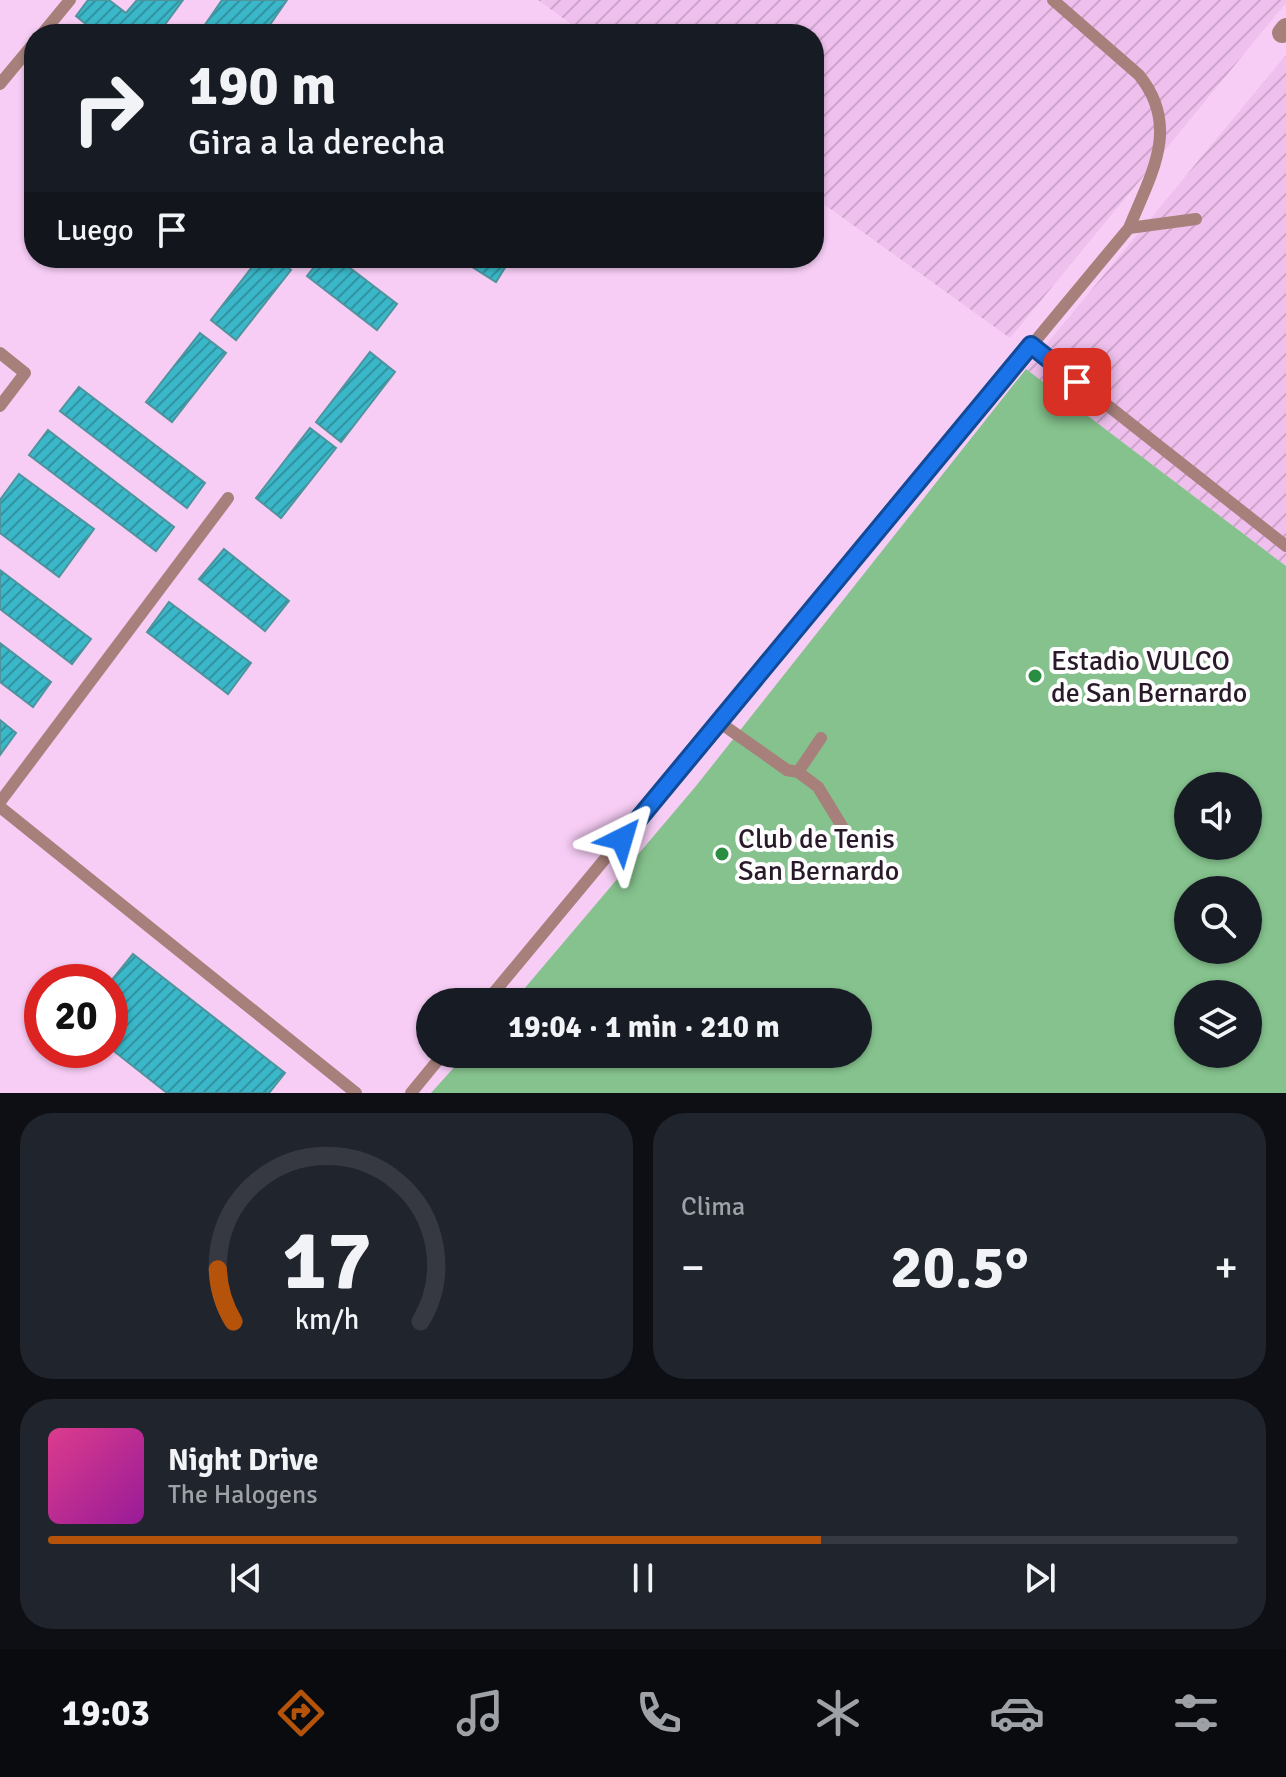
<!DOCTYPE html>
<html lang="es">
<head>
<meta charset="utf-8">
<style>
	:root { --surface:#171b24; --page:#20242c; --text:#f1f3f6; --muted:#9ea1a6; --line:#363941; --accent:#b45309 }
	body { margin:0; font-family:Signika,sans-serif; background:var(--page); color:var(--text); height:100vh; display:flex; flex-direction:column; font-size:30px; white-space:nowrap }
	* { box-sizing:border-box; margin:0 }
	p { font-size:26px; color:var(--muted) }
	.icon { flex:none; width:44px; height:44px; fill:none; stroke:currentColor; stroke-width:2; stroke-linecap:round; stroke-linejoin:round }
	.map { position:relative; height:1093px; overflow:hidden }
	.side { display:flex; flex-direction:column; gap:20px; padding:20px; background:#0d0f14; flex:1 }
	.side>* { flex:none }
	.guide { position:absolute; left:24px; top:24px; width:800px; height:244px; border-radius:32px; box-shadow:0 2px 6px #0004; background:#171b24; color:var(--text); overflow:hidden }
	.tools { position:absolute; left:1174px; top:772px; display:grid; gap:16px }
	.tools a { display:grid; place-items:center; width:88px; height:88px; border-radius:50%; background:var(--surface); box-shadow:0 2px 6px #0004; font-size:40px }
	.speed { position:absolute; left:24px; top:964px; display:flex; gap:16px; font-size:40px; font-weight:700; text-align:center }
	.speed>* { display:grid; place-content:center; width:104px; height:104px; border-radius:50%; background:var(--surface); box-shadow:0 2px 6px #0004; line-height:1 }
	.speed .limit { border:12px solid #d22; background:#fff; color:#111 }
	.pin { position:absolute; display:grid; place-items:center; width:68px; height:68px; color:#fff; margin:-34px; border-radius:16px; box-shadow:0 4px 12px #0006 }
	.me { position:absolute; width:88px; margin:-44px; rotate:40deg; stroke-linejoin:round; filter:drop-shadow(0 0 6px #0008) }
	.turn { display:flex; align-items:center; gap:28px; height:168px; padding:0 32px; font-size:36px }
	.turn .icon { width:104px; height:104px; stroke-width:2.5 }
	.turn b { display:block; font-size:56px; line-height:68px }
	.then { display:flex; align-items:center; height:76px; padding:0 32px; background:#0003; gap:16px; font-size:30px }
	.big { font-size:60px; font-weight:700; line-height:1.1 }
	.side .widget { flex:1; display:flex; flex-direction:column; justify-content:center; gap:12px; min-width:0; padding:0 28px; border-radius:32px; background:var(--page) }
	.side .dial { align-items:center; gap:0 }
	.dial svg { height:208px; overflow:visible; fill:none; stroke:var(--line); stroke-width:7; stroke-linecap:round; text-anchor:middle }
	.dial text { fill:var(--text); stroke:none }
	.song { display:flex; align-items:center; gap:24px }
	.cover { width:96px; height:96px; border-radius:12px; background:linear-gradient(135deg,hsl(330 70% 55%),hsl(300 70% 35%)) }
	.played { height:8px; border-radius:4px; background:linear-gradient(90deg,var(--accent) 65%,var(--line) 65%) }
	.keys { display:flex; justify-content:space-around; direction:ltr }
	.heat { display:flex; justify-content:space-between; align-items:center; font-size:44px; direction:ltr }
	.side .tiles { flex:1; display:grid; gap:20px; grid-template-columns:1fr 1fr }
	.widget:last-child { grid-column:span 2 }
	.trip { position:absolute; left:416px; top:988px; width:456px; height:80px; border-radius:40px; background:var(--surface); box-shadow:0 2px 6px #0004; font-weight:700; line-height:80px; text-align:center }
	.tabs { display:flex; height:128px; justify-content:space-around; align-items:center; background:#090b0e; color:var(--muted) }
	.tabs .icon { width:56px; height:56px }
	.tabs .on { color:var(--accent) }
	.tabs b { font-size:36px; color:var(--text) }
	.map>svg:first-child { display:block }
	.industrial { fill:url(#industrial-furrows) }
	.green { fill:#85c28d; fill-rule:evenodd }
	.building { fill:url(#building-hatch); stroke:#4f939d; stroke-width:2 }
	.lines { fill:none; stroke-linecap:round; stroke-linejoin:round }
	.lane { stroke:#a7807b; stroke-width:12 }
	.street { stroke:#a7807b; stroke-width:20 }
	.route-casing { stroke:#114b97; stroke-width:20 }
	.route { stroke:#1a73e8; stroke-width:14 }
	.poi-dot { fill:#298d42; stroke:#fefefe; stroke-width:3 }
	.labels { text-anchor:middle; stroke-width:8; stroke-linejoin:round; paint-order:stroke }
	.poi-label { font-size:28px; fill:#291a29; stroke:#fefefe; text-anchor:start }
</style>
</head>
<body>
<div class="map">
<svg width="1286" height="1093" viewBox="0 0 1286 1093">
	<defs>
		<pattern id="industrial-furrows" width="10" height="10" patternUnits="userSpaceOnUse" patternTransform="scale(2)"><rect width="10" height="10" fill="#efc0ed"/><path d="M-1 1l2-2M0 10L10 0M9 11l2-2" fill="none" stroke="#cda4cb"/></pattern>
		<pattern id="building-hatch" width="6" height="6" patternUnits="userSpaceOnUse" patternTransform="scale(2)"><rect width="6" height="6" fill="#3ab7c8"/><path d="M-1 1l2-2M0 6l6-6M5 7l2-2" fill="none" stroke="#3194a2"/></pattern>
	</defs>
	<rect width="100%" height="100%" fill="#f7cdf5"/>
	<path class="industrial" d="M538,0H1286V3L1010,338L814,197V34H585Z
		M1285,56H1286V566L1026,369Z"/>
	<path class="green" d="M1026,369L1286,566V1093H431L466,1054H858V1002H513L696,786ZM1188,786H1248V846H1188ZM1188,890H1248V950H1188ZM1188,994H1248V1054H1188Z"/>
	<path class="building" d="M88,0H109L126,13L137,0H183L158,34H98L76,16Z
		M222,0H287L265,32L268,34H209L202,29Z
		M259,258H275L291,270L236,340L211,320Z
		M321,258H337L397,304L377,330L307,276Z
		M458,258H511L496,282Z
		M200,333L226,353L172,422L146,402Z
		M370,352L395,372L341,442L316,422Z
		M79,387L205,483L187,508L60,411Z
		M310,428L336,448L281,518L256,498Z
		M48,430L174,527L156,551L29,455Z
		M19,474L94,529L59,577L0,533V500Z
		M224,549L289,601L265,631L199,579Z
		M0,570L91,639L72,664L0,609Z
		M169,602L251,663L228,694L147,632Z
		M0,643L51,682L33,707L0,682Z
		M0,720L16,733L0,755Z
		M133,954L285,1073L269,1093H167L110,1048V982Z"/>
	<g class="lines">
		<path class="lane" d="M42,34L70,0
			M0,84L34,43
			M1129,228L1196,219
			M1031,345L1286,546
			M0,353L25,373L0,406
			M719,722L787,770L798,772L821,738
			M798,772L818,787L851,841
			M0,802L228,498
			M0,807L356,1093
			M486,1002L1129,228C1151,174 1181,127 1139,75L1053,0
			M411,1093L443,1054"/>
		<path class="street" d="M1282,33L1286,28"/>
	</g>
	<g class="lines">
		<g class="route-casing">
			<path id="route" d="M622,839L1031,345L1077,382"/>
		</g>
		<use href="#route" class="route"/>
	</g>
	<g class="poi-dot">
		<circle cx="1035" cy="676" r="8"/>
		<circle cx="722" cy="854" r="8"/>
	</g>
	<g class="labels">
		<g class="poi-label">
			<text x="1051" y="670">Estadio VULCO<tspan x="1051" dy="32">de San Bernardo</tspan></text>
			<text x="738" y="848">Club de Tenis<tspan x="738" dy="32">San Bernardo</tspan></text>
		</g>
	</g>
</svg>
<div class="tools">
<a><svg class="icon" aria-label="sound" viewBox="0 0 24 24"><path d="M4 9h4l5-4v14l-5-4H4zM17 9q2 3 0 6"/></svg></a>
<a><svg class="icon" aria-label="search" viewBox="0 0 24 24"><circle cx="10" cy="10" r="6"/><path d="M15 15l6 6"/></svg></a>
<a><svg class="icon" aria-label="layers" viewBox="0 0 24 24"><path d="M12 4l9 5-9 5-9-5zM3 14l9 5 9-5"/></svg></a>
</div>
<div class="speed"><div class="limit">20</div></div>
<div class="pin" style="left:1077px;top:382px;background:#d93025"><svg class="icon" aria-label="arrive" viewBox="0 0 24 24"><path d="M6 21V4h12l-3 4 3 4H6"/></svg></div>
<svg class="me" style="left:622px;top:839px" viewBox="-20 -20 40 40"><path d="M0-17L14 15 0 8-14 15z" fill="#1a73e8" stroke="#fff" stroke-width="4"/></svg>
<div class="trip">19:04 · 1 min · 210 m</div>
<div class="guide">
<div class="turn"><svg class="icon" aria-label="right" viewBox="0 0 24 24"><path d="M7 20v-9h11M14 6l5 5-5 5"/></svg><div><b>190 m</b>Gira a la derecha</div></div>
<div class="then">Luego<svg class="icon" aria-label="arrive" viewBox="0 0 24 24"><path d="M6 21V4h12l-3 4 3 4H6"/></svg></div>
</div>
</div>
<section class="side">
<div class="tiles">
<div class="widget dial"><svg viewBox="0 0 100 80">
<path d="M14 69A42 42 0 1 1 86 69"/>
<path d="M14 69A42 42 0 0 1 8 49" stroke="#b45309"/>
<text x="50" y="56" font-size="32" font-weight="700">17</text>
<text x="50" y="72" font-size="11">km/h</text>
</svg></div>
<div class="widget"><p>Clima</p>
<div class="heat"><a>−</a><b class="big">20.5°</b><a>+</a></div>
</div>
<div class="widget">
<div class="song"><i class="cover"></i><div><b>Night Drive</b><p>The Halogens</p></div></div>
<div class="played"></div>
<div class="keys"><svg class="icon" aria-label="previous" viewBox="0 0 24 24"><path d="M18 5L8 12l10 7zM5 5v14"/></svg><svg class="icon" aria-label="pause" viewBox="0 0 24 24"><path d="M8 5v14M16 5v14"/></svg><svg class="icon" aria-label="next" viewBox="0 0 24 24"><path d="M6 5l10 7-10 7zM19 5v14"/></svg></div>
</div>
</div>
</section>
<nav class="tabs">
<b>19:03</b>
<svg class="icon on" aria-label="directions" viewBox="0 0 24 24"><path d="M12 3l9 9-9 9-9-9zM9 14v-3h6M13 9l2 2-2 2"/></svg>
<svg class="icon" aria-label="music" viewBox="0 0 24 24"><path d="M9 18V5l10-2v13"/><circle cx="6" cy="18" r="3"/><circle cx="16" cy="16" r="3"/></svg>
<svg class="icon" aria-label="phone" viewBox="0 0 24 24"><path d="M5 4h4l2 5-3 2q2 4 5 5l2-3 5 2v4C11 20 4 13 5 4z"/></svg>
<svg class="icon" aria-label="climate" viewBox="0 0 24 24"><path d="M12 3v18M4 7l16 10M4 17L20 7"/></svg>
<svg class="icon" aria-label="car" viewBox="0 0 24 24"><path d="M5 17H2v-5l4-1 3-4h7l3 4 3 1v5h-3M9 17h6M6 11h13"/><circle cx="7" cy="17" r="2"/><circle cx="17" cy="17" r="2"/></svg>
<svg class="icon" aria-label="filters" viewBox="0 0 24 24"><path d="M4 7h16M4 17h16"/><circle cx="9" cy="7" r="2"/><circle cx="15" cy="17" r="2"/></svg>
</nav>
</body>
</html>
